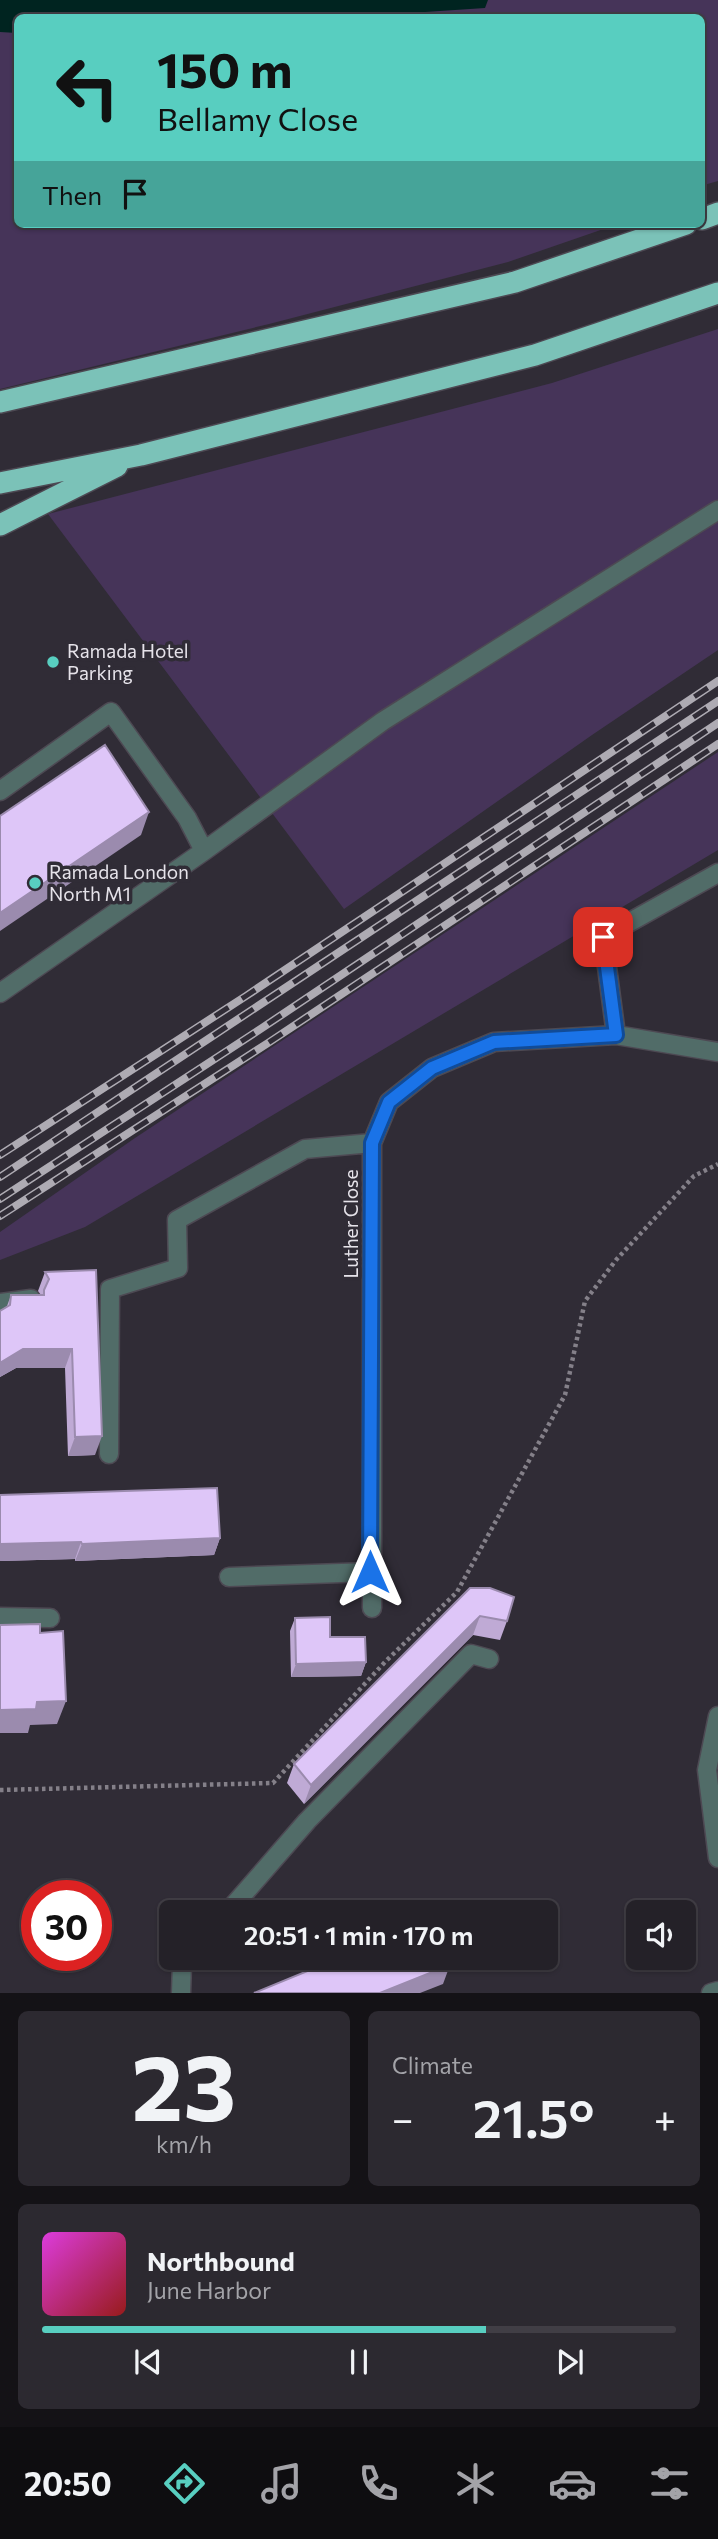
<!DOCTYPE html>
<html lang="en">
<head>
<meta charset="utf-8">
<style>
	:root { --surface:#242128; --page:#2c2930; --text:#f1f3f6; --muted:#a3a3a8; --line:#413e45; --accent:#58cec0 }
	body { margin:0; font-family:Commissioner,sans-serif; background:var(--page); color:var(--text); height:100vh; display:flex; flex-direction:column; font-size:26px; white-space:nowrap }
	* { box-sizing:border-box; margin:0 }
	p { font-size:23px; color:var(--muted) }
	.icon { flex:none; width:38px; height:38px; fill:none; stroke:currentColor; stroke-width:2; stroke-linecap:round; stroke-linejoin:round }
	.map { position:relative; height:1993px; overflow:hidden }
	.side { display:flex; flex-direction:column; gap:18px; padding:18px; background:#141216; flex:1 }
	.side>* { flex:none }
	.top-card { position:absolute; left:14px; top:14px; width:691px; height:214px; border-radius:10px; box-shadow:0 2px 5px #0004,0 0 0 2px var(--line); background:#58cec0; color:#111; overflow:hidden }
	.buttons { position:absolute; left:626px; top:1900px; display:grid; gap:14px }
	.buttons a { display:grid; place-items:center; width:70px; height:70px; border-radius:10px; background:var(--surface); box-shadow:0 2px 5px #0004,0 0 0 2px var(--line); font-size:35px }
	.speed { position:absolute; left:21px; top:1880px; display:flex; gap:14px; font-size:35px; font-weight:700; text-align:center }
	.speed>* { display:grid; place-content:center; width:91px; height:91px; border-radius:50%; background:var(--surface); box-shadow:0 2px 5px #0004,0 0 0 2px var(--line); line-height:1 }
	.speed .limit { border:10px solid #d22; background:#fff; color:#111 }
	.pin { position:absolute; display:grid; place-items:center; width:60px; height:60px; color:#fff; margin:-30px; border-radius:14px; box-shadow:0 4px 10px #0006 }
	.me { position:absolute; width:77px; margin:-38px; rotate:0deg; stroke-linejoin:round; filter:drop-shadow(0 0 5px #0008) }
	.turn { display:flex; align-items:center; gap:24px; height:147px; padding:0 28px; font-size:32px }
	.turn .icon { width:91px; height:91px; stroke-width:2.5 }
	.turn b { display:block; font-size:49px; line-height:60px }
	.then { display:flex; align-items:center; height:66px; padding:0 28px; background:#0003; gap:14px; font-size:26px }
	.big { font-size:52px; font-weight:600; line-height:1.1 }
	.side .widget { flex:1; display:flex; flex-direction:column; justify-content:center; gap:10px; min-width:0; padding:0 24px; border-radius:10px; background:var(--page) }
	.side .dial { align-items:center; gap:0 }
	.dial b { font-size:91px; line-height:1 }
	.song { display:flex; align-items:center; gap:21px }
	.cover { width:84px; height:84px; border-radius:10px; background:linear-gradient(135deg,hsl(300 70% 55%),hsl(0 70% 35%)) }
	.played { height:7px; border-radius:4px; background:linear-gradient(90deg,var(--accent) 70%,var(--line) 70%) }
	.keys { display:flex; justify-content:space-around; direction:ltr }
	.heat { display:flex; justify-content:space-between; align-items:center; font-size:38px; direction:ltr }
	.side .tiles { flex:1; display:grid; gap:18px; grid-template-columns:1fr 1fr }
	.widget:last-child { grid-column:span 2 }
	.trip { position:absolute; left:159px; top:1900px; width:399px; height:70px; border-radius:10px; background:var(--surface); box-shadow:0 2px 5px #0004,0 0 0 2px var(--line); font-weight:600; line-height:70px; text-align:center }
	.dock { display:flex; height:112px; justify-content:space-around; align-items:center; background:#0e0d10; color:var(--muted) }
	.dock .icon { width:49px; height:49px }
	.dock .active { color:var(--accent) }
	.dock b { font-size:32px; color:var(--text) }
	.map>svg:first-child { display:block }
	.green { fill:#463459 }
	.water { fill:#002420 }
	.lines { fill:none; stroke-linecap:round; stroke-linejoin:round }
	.minor-casing { stroke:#4d4953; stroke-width:21 }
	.highway-casing { stroke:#4d4953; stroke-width:24 }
	.path { stroke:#848089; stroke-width:4.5; stroke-dasharray:3.5 3.5; stroke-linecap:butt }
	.minor { stroke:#516c68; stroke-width:18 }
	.highway { stroke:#7bc2b8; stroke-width:21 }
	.rail-casing { stroke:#aeabb3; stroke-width:8 }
	.rail { stroke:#302c36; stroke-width:5; stroke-dasharray:16; stroke-linecap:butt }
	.wall { fill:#bfaad5 }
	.shaded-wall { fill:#9b8bae }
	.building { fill:#dec6f8; stroke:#9b8bae; stroke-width:2 }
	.route-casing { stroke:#114b97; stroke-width:18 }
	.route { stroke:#1a73e8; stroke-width:12 }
	.poi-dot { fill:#58cec0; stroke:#302c36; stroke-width:2.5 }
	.labels { text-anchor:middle; stroke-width:7; stroke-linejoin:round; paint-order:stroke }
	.poi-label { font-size:19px; fill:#e6e3ea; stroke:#302c36; text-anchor:start }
	.street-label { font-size:19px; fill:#e6e3ea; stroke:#302c36 }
</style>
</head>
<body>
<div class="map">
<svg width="718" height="1993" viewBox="0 0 718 1993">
	<rect width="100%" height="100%" fill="#302c36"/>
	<path class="green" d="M0,0H718V181L704,185L707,193L702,195V18H18V224H618L508,262L269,324L0,389Z
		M718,329V650L592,735L344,909L48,514L552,383Z
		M718,752V850L85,1227L0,1260V1232L135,1138Z"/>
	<path class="water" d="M0,0H488L485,8L335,18H18L17,33L0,32Z"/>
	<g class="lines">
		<g class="minor-casing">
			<path id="minor" d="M0,791L111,712L187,818L204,851
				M0,993L204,851L383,721L718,510
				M616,1035L603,937L718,873
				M0,1303L31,1299
				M109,1454L110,1289L178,1268L177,1220L305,1149L372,1143
				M229,1577L370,1572
				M372,1608V1143L389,1102L432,1068L494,1042L616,1035L718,1052
				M0,1617L50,1618
				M718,1716L707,1770L718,1858
				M227,1913L307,1821L471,1654L489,1659
				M181,1993L182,1964L187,1958
				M711,1993L718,1991"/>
		</g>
		<g class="highway-casing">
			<path id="highway" d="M702,219L718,213
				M0,402L515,282L686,224
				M0,483L141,455L535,355L718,293
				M0,525L117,466"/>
		</g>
		<path class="path" d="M0,1790L273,1783L385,1662L457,1592L565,1395L585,1301L616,1260L694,1176L718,1164"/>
		<use href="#minor" class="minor"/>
		<use href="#highway" class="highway"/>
		<g class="rail-casing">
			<path id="rail" d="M0,1155L246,996L718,681
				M0,1177L718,701
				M0,1199L262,1028L718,723
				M0,1216L268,1043L718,744"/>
		</g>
		<use href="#rail" class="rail"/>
	</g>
	<path class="wall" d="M96,1270L95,1455L68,1456L65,1368H16L0,1377V1311L7,1306L11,1295H41L38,1291L45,1272Z
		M0,1495L220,1538L214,1555L75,1561V1559L0,1561Z
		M470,1588L507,1621L500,1640L473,1635L304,1804L287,1783L294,1764Z
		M295,1618L366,1662L361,1676L291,1677L290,1631Z"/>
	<path class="shaded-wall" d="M149,812L141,835L0,931V913Z
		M23,1349H72L65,1368H16L0,1377V1363Z
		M102,1436L95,1455L68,1456L75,1437Z
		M220,1538L214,1555L75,1561L82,1544Z
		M81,1542L75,1559L0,1561V1544Z
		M480,1616L473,1635L304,1804L311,1785Z
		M366,1662L361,1676L291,1677L296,1664Z
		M66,1701L57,1724L30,1725L28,1733H0V1710L37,1702Z
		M450,1965L443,1984L420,1993H380Z"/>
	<path class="building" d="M105,745L149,812L0,913V816Z
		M96,1270L102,1436L75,1437L72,1349H23L0,1363V1311L10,1305L11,1295H44V1290L49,1279L45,1272Z
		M217,1488L220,1538L82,1544L81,1542L0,1544V1495Z
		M470,1588H490L514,1597L507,1621L480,1616L311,1785L294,1764Z
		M330,1617V1637H365L366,1662L296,1664L295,1618Z
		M40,1624V1633L63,1631L66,1701L37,1702L36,1709L0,1710V1625Z
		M339,1958H447L450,1965L380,1993H254Z"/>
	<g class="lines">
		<g class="route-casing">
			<path id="route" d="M370,1572L372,1143L389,1102L432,1068L494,1042L616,1035L603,937"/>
		</g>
		<use href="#route" class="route"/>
	</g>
	<g class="poi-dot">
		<circle cx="53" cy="662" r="7"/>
		<circle cx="35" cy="883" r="7"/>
	</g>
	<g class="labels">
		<g class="poi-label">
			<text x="67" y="658">Ramada Hotel<tspan x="67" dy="22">Parking</tspan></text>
			<text x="49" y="879">Ramada London<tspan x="49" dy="22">North M1</tspan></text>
		</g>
		<g class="street-label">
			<text transform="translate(351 1224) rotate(-90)" y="7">Luther Close</text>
		</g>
	</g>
</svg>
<div class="buttons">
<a><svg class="icon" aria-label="sound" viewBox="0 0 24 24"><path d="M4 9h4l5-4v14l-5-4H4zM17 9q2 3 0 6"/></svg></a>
</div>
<div class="speed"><div class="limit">30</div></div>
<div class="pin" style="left:603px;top:937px;background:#d93025"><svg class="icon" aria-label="arrive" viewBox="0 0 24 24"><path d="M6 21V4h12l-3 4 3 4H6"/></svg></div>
<svg class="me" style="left:370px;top:1572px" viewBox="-20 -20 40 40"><path d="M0-17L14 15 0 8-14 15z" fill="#1a73e8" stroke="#fff" stroke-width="4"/></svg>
<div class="trip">20:51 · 1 min · 170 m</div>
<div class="top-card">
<div class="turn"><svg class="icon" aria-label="left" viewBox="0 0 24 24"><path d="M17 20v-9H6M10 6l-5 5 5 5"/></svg><div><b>150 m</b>Bellamy Close</div></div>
<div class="then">Then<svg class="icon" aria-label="arrive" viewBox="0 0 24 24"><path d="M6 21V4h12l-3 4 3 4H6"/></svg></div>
</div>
</div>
<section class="side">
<div class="tiles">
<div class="widget dial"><b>23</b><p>km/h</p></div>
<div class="widget"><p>Climate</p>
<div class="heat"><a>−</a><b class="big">21.5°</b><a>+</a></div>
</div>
<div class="widget">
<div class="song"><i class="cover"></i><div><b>Northbound</b><p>June Harbor</p></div></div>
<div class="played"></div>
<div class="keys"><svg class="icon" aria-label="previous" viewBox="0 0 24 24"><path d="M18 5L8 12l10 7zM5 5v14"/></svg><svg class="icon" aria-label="pause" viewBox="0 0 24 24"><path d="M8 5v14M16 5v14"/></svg><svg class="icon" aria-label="next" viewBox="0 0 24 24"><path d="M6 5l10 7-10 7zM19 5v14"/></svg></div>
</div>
</div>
</section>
<nav class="dock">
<b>20:50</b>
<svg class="icon active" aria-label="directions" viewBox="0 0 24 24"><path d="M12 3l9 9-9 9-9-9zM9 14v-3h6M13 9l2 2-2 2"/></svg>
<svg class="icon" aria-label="music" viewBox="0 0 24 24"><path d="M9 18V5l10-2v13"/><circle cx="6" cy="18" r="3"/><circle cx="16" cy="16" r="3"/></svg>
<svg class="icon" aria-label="phone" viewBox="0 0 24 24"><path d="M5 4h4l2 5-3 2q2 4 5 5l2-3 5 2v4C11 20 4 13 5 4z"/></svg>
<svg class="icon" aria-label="climate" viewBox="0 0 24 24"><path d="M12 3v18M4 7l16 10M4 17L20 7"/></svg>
<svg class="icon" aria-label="car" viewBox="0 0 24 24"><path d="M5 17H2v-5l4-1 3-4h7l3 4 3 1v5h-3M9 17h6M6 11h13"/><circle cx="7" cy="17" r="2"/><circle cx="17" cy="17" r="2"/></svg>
<svg class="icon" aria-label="filters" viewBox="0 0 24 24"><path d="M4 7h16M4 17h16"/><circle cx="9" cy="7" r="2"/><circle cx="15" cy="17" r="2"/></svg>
</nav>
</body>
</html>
